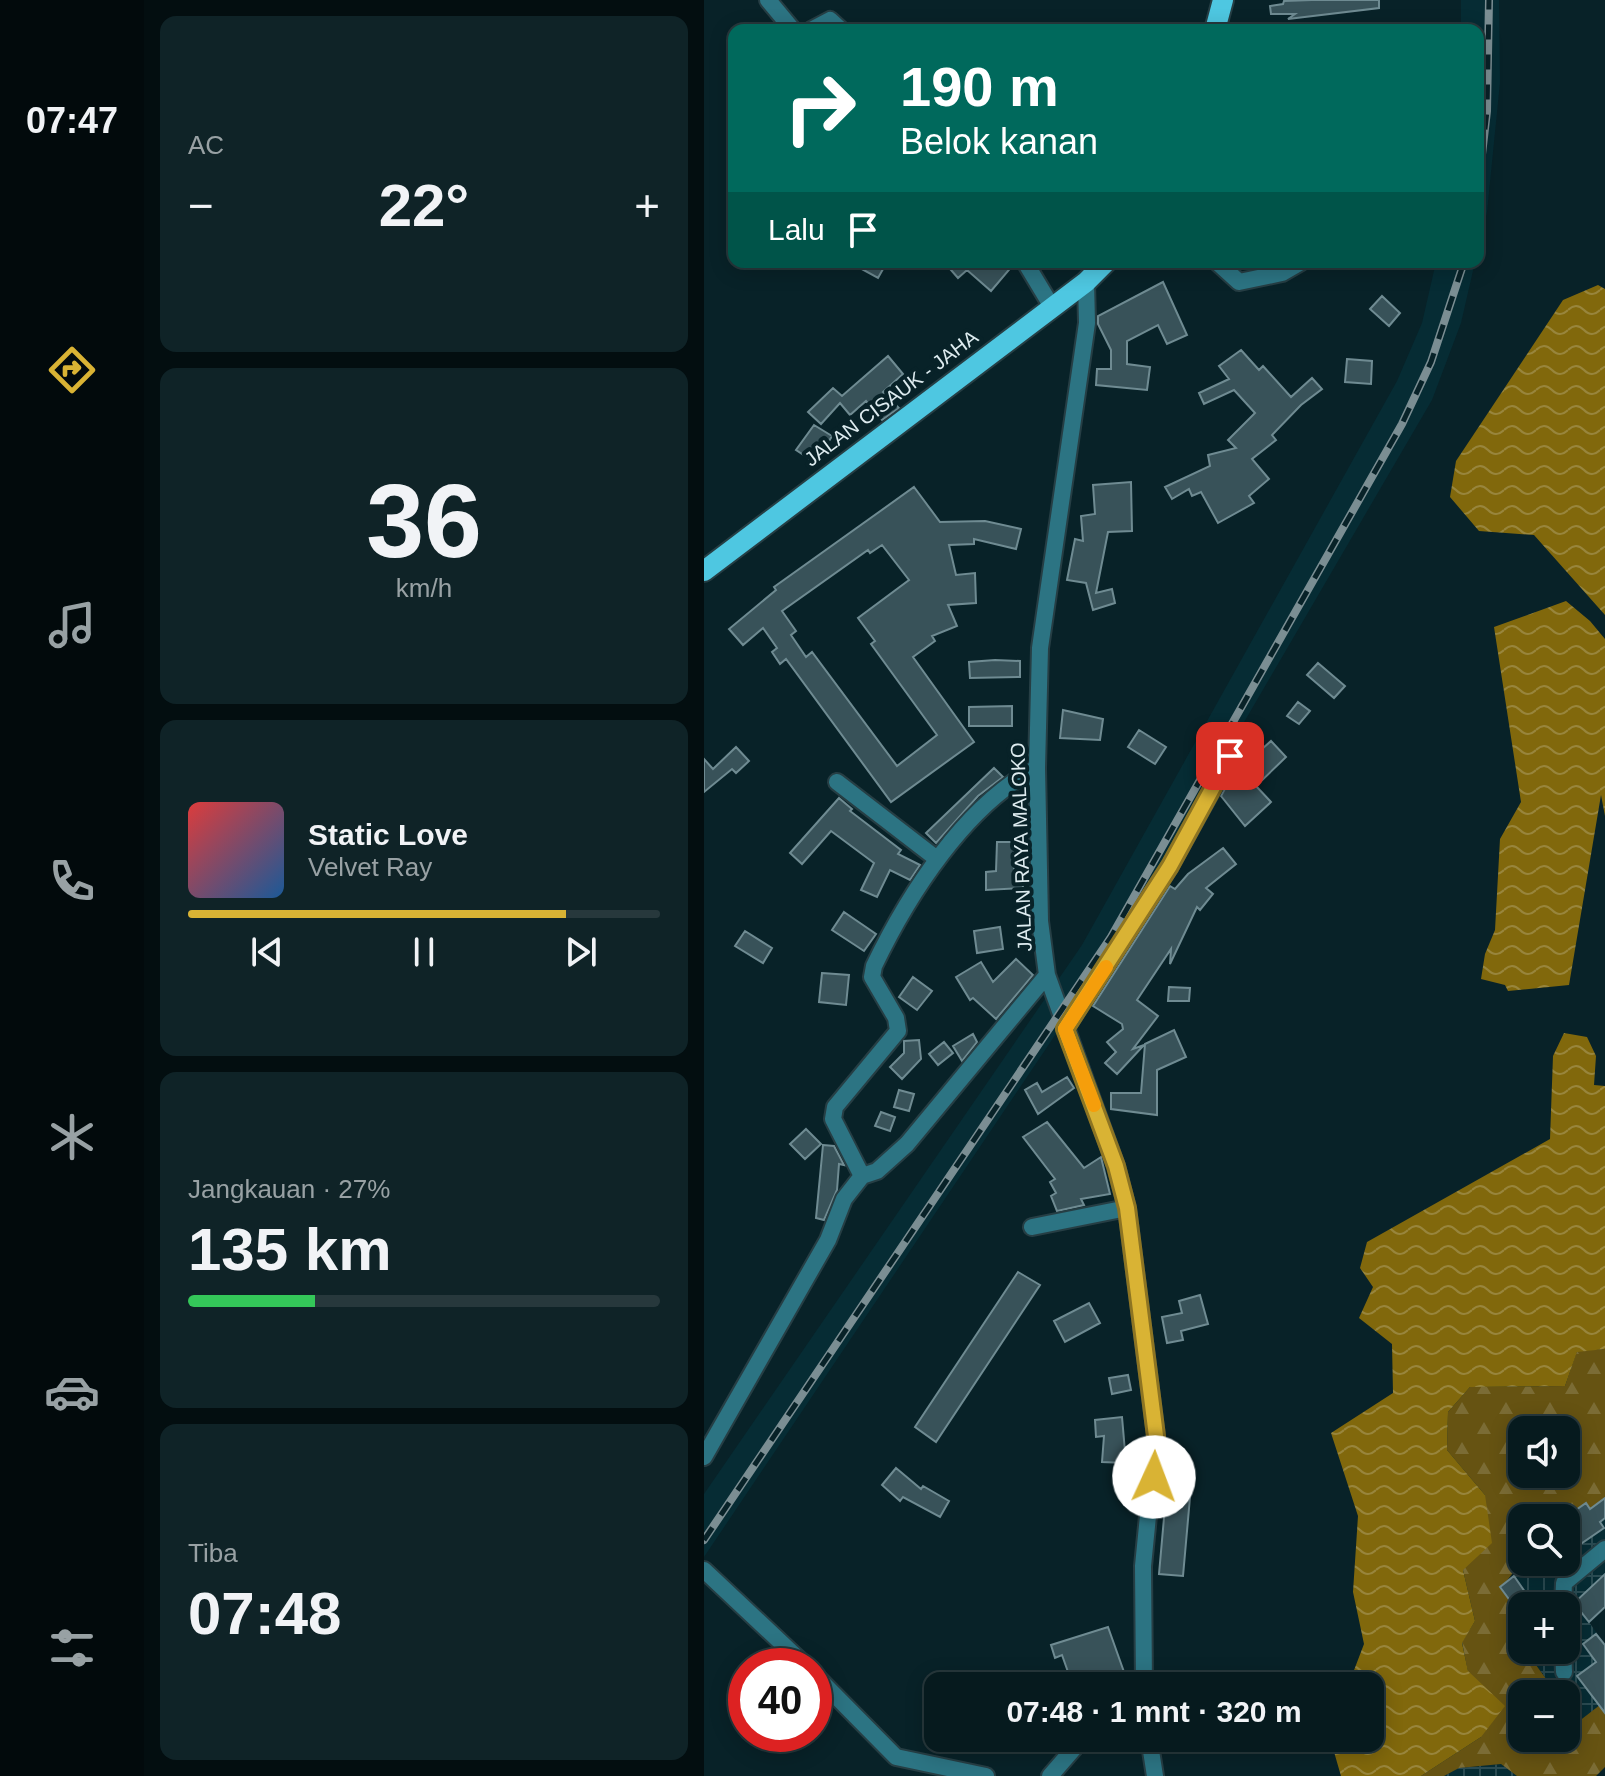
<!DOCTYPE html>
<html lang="id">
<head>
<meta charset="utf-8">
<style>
	:root { --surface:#061a1e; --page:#0f2327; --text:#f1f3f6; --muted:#98a1a4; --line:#27383c; --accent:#d9b334 }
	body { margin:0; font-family:Helvetica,sans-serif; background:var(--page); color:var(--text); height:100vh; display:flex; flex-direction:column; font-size:30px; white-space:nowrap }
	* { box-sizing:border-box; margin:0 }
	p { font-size:26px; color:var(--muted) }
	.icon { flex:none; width:44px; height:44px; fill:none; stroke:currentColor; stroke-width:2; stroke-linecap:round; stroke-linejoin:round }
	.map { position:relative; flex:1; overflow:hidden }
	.side { display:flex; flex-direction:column; gap:16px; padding:16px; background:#030e10; width:560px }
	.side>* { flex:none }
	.banner { position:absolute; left:24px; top:24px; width:756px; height:244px; border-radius:16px; box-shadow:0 4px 20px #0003,0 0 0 2px var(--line); background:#00695c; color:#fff; overflow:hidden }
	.controls { position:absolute; left:804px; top:1416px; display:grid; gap:16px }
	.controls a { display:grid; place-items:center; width:72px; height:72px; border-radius:16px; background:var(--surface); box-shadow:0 4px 20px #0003,0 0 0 2px var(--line); font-size:40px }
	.speed { position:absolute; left:24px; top:1648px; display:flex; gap:16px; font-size:40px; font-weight:700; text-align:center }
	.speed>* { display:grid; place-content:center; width:104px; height:104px; border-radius:50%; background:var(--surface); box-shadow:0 4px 20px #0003,0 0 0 2px var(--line); line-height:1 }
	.speed .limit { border:12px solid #d22; background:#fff; color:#111 }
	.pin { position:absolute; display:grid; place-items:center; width:68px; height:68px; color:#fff; margin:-34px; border-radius:16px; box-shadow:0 4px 12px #0006 }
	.me { position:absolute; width:88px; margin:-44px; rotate:2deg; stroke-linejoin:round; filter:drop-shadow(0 0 6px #0008) }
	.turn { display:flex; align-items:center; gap:28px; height:168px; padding:0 40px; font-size:36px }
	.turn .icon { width:104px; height:104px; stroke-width:2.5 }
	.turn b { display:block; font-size:56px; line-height:68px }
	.then { display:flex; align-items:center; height:76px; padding:0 40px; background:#0003; gap:16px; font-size:30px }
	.big { font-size:60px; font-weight:700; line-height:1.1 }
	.side .tile { flex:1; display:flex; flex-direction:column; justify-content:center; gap:12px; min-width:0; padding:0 28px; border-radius:16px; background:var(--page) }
	.side .dial { align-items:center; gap:0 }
	.dial b { font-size:104px; line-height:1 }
	.song { display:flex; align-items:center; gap:24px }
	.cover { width:96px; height:96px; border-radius:12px; background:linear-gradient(135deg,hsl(0 70% 55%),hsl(210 70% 35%)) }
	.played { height:8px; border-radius:4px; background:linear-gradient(90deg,var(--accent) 80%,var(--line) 80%) }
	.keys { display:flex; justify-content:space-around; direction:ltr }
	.heat { display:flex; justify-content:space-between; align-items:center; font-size:44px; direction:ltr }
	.charge { height:12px; border-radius:6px; background:linear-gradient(90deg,#34c759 27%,var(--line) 0) }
	.trip { position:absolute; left:220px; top:1672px; width:460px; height:80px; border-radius:16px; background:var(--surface); box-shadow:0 4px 20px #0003,0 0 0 2px var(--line); font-weight:700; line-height:80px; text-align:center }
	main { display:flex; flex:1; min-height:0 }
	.tabs { display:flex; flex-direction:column; width:144px; justify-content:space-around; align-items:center; background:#020a0c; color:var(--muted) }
	.tabs .icon { width:56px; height:56px }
	.tabs .selected { color:var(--accent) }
	.tabs b { font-size:36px; color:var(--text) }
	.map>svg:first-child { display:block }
	.built { fill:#062c34 }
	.industrial { fill:url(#industrial-grid) }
	.forest { fill:url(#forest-firs); fill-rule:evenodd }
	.water { fill:url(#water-waves) }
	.building { fill:#385259; stroke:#6f8b92; stroke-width:2; fill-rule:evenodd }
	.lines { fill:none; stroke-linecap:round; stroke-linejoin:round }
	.minor-casing { stroke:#263e44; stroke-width:20 }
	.major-casing { stroke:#263e44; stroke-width:24 }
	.minor { stroke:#2c7483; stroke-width:16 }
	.major { stroke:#4ec7e1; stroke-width:20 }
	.rail-casing { stroke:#7b8e93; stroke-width:8 }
	.rail { stroke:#082228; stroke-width:5; stroke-dasharray:15; stroke-linecap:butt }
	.route-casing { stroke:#8d7422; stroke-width:20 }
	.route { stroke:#d9b334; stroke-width:14 }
	.slow { stroke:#f59e0b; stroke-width:14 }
	.labels { text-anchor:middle; stroke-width:8; stroke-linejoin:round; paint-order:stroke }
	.street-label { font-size:20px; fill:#deecf0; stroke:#082228 }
</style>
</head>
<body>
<main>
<nav class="tabs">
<b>07:47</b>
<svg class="icon selected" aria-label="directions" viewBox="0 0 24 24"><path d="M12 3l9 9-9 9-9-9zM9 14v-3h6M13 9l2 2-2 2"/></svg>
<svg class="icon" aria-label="music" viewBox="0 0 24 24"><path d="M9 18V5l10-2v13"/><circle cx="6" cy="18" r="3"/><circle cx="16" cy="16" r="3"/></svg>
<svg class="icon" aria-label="phone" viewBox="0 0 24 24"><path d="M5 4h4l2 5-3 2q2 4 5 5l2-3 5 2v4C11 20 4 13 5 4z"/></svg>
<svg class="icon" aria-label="climate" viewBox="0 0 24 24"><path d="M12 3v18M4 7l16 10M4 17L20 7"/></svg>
<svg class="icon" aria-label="car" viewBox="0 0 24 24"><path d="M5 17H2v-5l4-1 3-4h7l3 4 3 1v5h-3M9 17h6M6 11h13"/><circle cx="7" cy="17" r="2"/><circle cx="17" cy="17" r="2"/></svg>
<svg class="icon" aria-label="filters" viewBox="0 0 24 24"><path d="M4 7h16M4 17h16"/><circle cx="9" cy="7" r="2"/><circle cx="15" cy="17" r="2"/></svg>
</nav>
<section class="side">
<div class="tile"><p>AC</p>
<div class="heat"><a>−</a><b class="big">22°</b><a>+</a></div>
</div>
<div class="tile dial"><b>36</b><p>km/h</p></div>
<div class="tile">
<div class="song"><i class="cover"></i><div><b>Static Love</b><p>Velvet Ray</p></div></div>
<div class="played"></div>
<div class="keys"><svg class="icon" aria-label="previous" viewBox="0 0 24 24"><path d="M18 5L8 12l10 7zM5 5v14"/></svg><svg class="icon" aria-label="pause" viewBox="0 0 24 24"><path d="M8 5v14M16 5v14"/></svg><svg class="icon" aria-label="next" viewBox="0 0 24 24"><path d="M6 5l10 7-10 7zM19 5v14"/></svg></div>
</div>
<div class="tile"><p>Jangkauan · 27%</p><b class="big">135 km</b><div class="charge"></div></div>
<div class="tile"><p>Tiba</p><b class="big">07:48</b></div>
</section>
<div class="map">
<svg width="901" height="1776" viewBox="0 0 901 1776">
	<defs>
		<pattern id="industrial-grid" width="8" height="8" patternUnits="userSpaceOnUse" patternTransform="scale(2)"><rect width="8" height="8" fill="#062c34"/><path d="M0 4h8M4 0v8" fill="none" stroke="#2a4b52"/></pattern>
		<pattern id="forest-firs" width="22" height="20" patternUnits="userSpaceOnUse" patternTransform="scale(2)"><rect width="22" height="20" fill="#665312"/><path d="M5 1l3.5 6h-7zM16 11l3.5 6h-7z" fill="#7b6c35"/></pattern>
		<pattern id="water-waves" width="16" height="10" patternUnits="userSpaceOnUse" patternTransform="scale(2)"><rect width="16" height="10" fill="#81680c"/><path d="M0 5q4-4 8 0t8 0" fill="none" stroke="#98853c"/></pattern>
	</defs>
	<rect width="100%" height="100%" fill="#082228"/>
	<path class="built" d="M757,0H795L796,82L783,212L774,250V30H757Z
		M732,262H771L757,323L728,400L399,964L0,1557V1494L378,945L693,381L718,323Z"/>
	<path class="industrial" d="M901,1498V1607L885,1622L901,1645V1701L874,1723L862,1706V1694H853L832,1665L829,1650H862V1606H818V1617L796,1587L810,1576L818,1551V1562H862L860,1518L882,1503L887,1508Z
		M797,1764L813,1776H740L755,1768Z"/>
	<path class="forest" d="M901,1349V1498L886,1509L882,1503L860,1518H818C818,1546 819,1569 796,1587L818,1617V1650H829L832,1665L853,1694H818V1738H862V1706L874,1722L901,1701V1767L892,1776H813L797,1764L755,1768L740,1776H717L777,1737L758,1642L771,1621L759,1570L781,1495L743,1450L744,1412L766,1387L861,1386L873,1351ZM818,1430H862V1474H818Z"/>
	<path class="water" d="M894,285L901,289V615L830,535L775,531L746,497L752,461L859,300Z
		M862,601L886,621L901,639V816L897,795L865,985L804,991L801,985L777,979L781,954L791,930L796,839L817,802L790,627Z
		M860,1033L883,1037L892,1056L890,1085L901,1086V1349L873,1352L861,1386L766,1387L744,1412L743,1450L781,1495L788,1543L759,1570L771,1621L758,1643L764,1671L801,1706L777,1737L717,1776H637L626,1738H666V1686H644L660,1644L649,1592L654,1516L627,1433L689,1393L688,1344L655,1318L669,1287L656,1268L663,1242L846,1139L849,1056Z"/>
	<path class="building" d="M608,0H675V8L584,19L591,14H567L566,6L579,4L580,1Z
		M145,262H183L174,278Z
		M240,262H310V264L287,291L263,270L254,278Z
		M459,282L483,335L463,344L454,325L423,341V364L446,367L443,390L392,385L393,369H407V350L394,324V316Z
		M678,296L696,313L685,326L666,309Z
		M537,350L555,370L559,366L587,397L608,378L618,389L597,405L568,435L572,440L548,459L565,479L545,496L550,503L514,523L497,492L488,496L485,489L468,499L461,487L506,466L504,455L532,448L524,440L551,413L530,390L500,404L495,393L525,379L515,366Z
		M184,356L199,374L179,392L195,408L178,420L162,401L146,415L136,403L117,424L104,412L129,388L138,396Z
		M643,359L668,361L667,384L641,382Z
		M110,425L128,436L112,463L92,450Z
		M427,482L428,531L404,532L392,593L408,589L411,603L389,610L382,583L363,580L371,539L379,541L377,516L391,514L389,485Z
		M210,487L236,522L281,521L317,529L312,549L270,539V544L245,545L252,575L271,573L272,603L244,605L253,626L228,636L231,641L209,657L270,742L187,802L82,659L76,664L68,652L73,648L59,628L39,645L25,629L72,590L70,587ZM178,545L205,580L154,618L171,641L167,644L233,735L193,766L108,652L102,657L87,635L92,631L78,611L164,550L166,553Z
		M291,660L316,661V677L266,678L265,662Z
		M614,663L641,686L630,698L603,675Z
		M594,702L606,711L595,724L583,716Z
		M308,706V726H265V707Z
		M359,710L399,719L396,740L356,738Z
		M435,730L462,747L451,764L424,747Z
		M567,741L582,757L552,786L567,802L541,826L517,796L528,776Z
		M32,747L45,761L32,773L28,769L0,792V759L9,769Z
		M290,768L299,777L274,796L232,843L222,833Z
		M135,798L148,809L146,811L197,850L194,854L216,865L206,880L186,870L173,897L157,890L170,863L127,831L98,864L86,853Z
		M293,842H311L310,870H318L319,888L282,890V872L292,871Z
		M519,848L532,864L502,888L509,894L496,910L493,907L466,964L467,949L433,1000L454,1016L429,1049L440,1045L413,1074L401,1063L412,1052L403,1042L419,1029L418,1024L389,1006L466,886L471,889L484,874Z
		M140,912L172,934L160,951L128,930Z
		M296,927L299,949L273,953L270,931Z
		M41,931L68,948L59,963L31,946Z
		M312,959L329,975L292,1019L269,998L266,1000L252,977L277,962L289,982Z
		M118,973L145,975L142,1005L115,1002Z
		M209,977L228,991L213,1010L195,997Z
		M465,987L486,988L485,1001H464Z
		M470,1030L482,1057L453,1070V1115L407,1109V1093H437L441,1044Z
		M269,1034L273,1042L258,1061L249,1046Z
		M215,1040L217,1059L198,1079L186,1067L200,1053V1041Z
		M240,1042L249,1053L234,1065L225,1054Z
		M363,1077L370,1088L334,1114L321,1090L333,1083L338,1092Z
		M195,1090L210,1094L205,1111L190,1107Z
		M177,1112L191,1117L186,1131L171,1126Z
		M343,1122L380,1168L397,1157L406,1194L377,1199L380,1205L353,1211L347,1196L352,1193L346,1182L351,1179L319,1137Z
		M102,1129L117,1144L101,1159L86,1144Z
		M119,1145L130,1146L140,1165L135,1164L133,1190L120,1220L112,1218Z
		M314,1272L336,1285L232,1442L211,1427Z
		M496,1295L504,1324L477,1331L479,1340L463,1343L458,1317L478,1313L475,1301Z
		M385,1303L396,1323L361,1342L350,1321Z
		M424,1375L427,1390L408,1394L405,1378Z
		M418,1417L422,1463L398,1462L400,1436L392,1437L391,1420Z
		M192,1468L217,1489L219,1486L245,1501L236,1517L199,1497L196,1501L178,1485Z
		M463,1484L487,1486L479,1576L455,1574Z
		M901,1498V1518L896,1522L900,1528L862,1554V1517L882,1503L886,1509Z
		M901,1574V1607L885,1622L870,1603Z
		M810,1576L831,1606H810L796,1587Z
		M404,1627L425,1686H369L358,1655L351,1658L347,1645Z
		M892,1634L901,1645V1713L873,1676L892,1662L879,1644Z"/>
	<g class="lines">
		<g class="minor-casing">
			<path id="minor" d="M64,0L89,30
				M107,30L126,20L137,30
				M321,262L348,307
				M513,262L535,282L578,273L597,262
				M382,282L383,323L336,648L333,768L336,921L343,975L412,1166L423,1208L452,1436L439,1566L440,1686
				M133,782L233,859
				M361,1029L466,866L540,732
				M158,1176L129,1119L131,1107L194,1031L192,1018L168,977L170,966C204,895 262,804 333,768
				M328,1227L423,1208
				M0,1457L124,1240L140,1199L158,1176L173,1171L203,1144L343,975
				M0,1570L102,1666
				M859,1606L860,1583L901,1549
				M859,1650L860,1672
				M110,1674L192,1757L282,1776
				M445,1738L451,1776
				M346,1776L379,1738"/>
		</g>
		<g class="major-casing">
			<path id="major" d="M511,30L519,0
				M0,571L382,282L402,262"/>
		</g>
		<use href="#minor" class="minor"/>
		<use href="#major" class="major"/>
		<g class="rail-casing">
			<path id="rail" d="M774,189L783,111L785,0
				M0,1540L407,937L698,424L727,362L760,262"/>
		</g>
		<use href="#rail" class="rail"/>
	</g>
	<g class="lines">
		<g class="route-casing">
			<path id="route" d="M450,1477L452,1436L423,1208L412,1166L361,1029L466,866L526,756"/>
		</g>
		<use href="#route" class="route"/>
		<path class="slow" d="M390,1105L361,1029L402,967"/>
	</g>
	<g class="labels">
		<g class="street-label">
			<text transform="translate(187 398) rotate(-37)" y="7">JALAN CISAUK - JAHA</text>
			<text transform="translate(317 847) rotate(-92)" y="7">JALAN RAYA MALOKO</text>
		</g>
	</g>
</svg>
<div class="controls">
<a><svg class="icon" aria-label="sound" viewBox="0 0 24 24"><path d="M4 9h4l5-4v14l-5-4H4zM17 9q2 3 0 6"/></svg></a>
<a><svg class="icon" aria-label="search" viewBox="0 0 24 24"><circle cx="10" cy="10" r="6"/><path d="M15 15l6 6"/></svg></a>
<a>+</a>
<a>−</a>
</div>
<div class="speed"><div class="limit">40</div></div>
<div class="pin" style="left:526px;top:756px;background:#d93025"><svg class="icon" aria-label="arrive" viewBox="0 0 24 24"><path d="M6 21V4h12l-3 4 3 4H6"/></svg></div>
<svg class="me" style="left:450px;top:1477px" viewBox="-20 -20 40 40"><circle r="19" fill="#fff"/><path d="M0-13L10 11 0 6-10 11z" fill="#d9b334"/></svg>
<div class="trip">07:48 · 1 mnt · 320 m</div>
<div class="banner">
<div class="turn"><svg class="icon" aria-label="right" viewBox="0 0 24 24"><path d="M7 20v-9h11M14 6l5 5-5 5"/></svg><div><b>190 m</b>Belok kanan</div></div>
<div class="then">Lalu<svg class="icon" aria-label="arrive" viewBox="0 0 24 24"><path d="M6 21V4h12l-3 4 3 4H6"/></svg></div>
</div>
</div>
</main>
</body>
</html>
